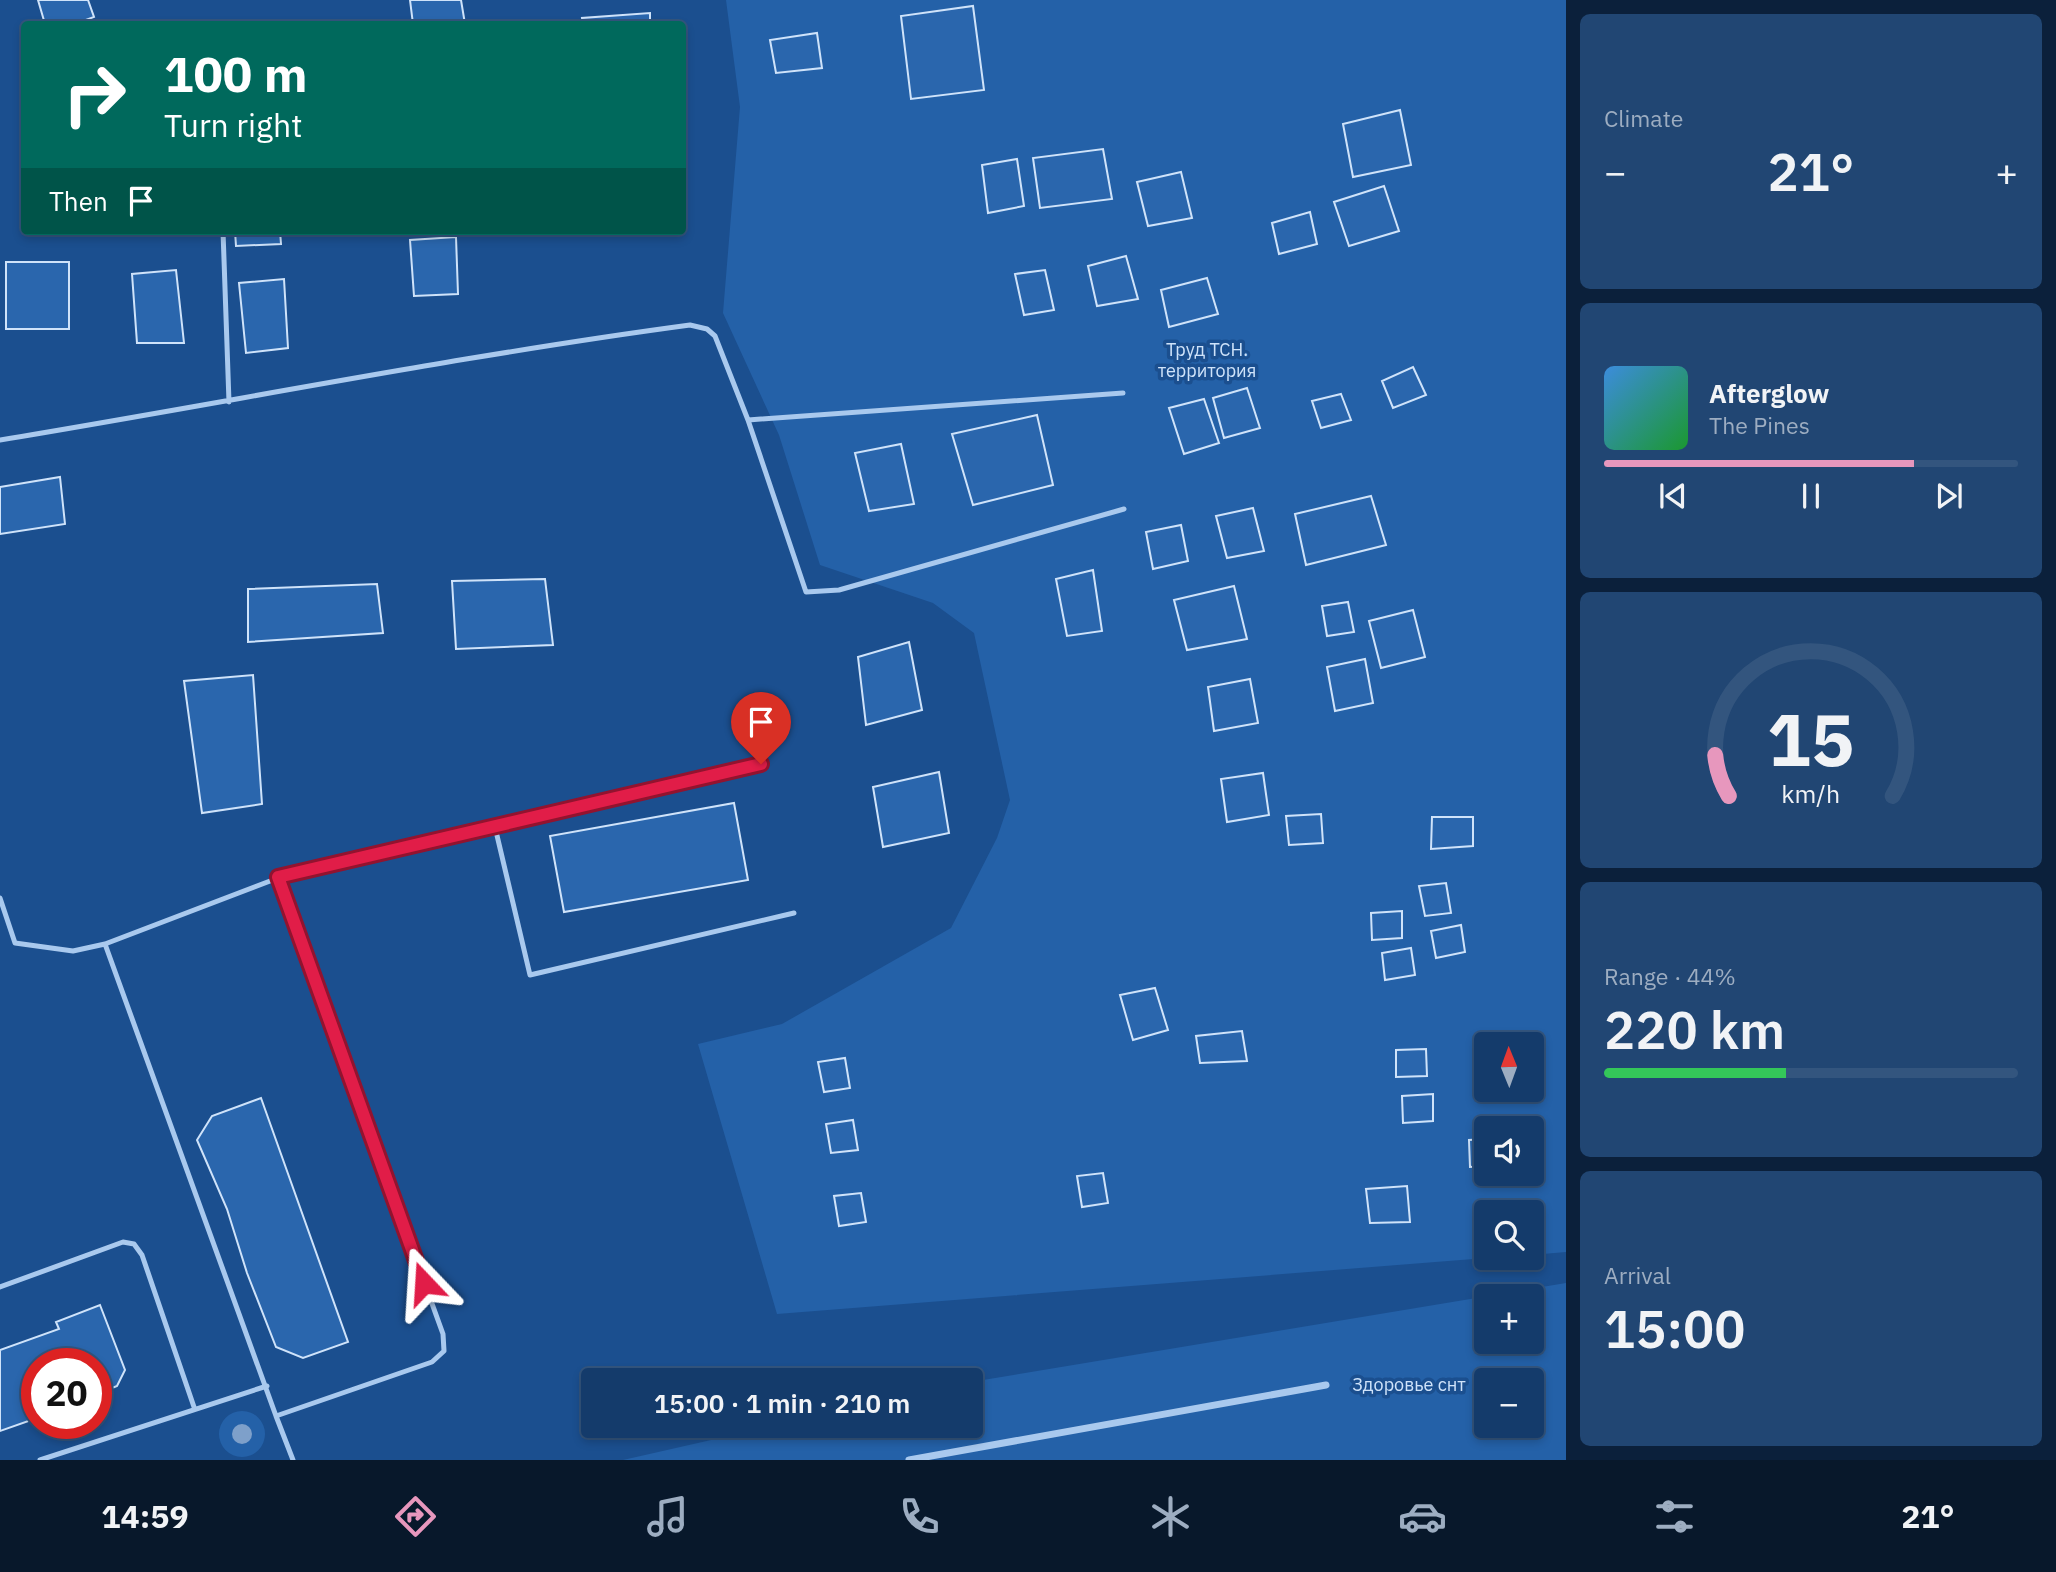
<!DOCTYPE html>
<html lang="en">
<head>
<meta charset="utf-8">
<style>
	:root { --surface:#143b6b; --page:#214673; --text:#f1f3f6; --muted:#9dadc1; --line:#33557e; --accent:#e797bd }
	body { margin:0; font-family:"IBM Plex Sans",sans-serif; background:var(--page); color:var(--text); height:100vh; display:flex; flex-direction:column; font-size:26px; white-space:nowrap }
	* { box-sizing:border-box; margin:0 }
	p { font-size:23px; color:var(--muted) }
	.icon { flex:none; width:38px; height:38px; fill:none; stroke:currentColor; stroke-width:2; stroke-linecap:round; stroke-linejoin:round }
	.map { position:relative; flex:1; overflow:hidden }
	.side { display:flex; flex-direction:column; gap:14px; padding:14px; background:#0b203b; width:490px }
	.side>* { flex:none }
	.top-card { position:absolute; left:21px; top:21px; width:665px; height:214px; border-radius:7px; box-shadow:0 4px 10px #0003,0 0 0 2px var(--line); background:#00695c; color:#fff; overflow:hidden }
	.needle { width:46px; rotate:359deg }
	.buttons { position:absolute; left:1474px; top:1032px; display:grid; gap:14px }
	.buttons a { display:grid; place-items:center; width:70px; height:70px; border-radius:7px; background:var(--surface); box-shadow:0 4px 10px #0003,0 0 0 2px var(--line); font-size:35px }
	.speed { position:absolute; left:21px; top:1348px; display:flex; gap:14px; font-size:35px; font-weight:700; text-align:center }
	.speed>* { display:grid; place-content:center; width:91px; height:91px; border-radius:50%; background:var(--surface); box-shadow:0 4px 10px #0003,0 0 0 2px var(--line); line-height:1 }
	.speed .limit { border:10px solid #d22; background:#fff; color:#111 }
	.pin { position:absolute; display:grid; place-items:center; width:60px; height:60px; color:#fff; margin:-72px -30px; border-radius:50% 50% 50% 0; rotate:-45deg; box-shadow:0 0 7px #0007 }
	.pin .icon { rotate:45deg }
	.me { position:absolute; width:77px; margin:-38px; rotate:340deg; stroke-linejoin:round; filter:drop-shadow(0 0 5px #0008) }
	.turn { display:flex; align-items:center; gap:24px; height:147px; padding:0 28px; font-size:32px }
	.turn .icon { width:91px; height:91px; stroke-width:2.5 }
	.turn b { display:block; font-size:49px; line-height:60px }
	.then { display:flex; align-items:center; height:66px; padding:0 28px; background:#0003; gap:14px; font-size:26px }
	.big { font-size:52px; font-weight:600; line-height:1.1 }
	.side .widget { flex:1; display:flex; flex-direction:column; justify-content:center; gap:10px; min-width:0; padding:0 24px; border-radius:10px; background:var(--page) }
	.side .dial { align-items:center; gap:0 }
	.dial svg { height:182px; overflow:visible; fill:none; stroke:var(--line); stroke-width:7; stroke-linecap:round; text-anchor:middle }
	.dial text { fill:var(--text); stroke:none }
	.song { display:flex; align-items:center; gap:21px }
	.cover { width:84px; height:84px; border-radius:10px; background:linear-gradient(135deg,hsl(210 70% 55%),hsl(130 70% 35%)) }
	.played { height:7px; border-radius:4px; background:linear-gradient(90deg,var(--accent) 75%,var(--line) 75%) }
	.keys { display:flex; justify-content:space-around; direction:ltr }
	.heat { display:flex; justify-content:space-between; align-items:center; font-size:38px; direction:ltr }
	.charge { height:10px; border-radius:5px; background:linear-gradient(90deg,#34c759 44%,var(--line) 0) }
	.trip { position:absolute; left:581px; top:1368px; width:402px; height:70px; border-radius:7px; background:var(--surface); box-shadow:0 4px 10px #0003,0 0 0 2px var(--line); font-weight:600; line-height:70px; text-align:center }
	.tab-bar { display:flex; height:112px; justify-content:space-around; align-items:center; background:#08182b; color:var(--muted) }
	.tab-bar .icon { width:49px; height:49px }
	.tab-bar .selected { color:var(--accent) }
	.tab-bar b { font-size:32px; color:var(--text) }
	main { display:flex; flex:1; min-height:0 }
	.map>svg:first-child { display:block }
	.green { fill:#2461a8; fill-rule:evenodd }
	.building { fill:#2a66ad; stroke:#cfe3fa; stroke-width:2 }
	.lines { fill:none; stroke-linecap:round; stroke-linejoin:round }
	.service { stroke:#a9c9ee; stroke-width:5 }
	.minor { stroke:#a9c9ee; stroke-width:7 }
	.tree { fill:#7ea0ca }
	.route-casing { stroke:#92132f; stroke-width:18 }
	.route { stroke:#e11d48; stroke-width:12 }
	.labels { text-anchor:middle; stroke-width:7; stroke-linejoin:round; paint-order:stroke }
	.park-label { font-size:18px; fill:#cfe3fa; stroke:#1b4f8f }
</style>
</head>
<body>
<main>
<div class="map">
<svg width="1566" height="1460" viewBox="0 0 1566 1460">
	<rect width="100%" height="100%" fill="#1b4f8f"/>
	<path class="green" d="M726,0H1566V1252L1531,1255V1213H1486V1258L777,1314L698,1044L782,1024L951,928L997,838L1010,800L974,633L933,603L820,565L779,435L723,313L740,107ZM1486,1045H1531V1090H1486ZM1486,1129H1531V1174H1486Z
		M1566,1283V1460H623L773,1426H971V1382ZM1486,1297H1531V1342H1486ZM1486,1381H1531V1426H1486Z
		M219 1434a23 23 0 1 1 46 0a23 23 0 1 1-46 0Z"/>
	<path class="building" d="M38,0H88L94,17L75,24H45Z
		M410,0H461L465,24H413Z
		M973,6L984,90L911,99L901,16Z
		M650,13V24H583L582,18Z
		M817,33L822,68L776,73L770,40Z
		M1400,110L1411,165L1353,177L1343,124Z
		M1103,149L1112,199L1040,208L1033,158Z
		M1017,159L1024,206L988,213L982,165Z
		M1181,172L1192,218L1148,226L1137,182Z
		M1384,186L1399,231L1349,246L1334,202Z
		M1310,212L1317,244L1279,254L1272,223Z
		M131,231H172L132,234Z
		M235,231H280L281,244L236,246Z
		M456,237L458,294L414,296L410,240Z
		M1126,256L1138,299L1097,306L1088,266Z
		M6,262H69V329H6Z
		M176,270L184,343H137L132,274Z
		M1045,270L1054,310L1024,315L1015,274Z
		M1207,278L1218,314L1169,327L1161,290Z
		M284,279L288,348L246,353L239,283Z
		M1413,367L1426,395L1393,408L1382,381Z
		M1247,388L1260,428L1224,438L1213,398Z
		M1341,394L1351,420L1321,428L1312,401Z
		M1204,399L1219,443L1184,454L1169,408Z
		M1037,415L1053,485L973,505L952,434Z
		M901,444L914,504L869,511L855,453Z
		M60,477L65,524L0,534V487Z
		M1371,496L1386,545L1306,565L1295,514Z
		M1253,508L1264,551L1227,558L1216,516Z
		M1181,525L1188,561L1153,569L1146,532Z
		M1093,570L1102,631L1067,636L1056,579Z
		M545,579L553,645L456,649L452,581Z
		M377,584L383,633L248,642V589Z
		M1234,586L1247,639L1187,650L1174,600Z
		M1348,602L1354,632L1327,636L1322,606Z
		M1413,610L1425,657L1381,668L1369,621Z
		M909,642L922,710L866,725L858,657Z
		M1365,659L1373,703L1335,711L1327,667Z
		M253,675L262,804L202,813L184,681Z
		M1250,679L1258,723L1214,731L1208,687Z
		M939,772L949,833L883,847L873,787Z
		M1263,773L1269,815L1227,822L1221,779Z
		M734,803L748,880L564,912L550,836Z
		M1321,814L1323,843L1289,845L1286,816Z
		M1432,817H1473V846L1431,849Z
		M1446,883L1451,913L1425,916L1419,886Z
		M1402,911V938L1372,940L1371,913Z
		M1461,925L1465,952L1436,958L1431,931Z
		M1411,948L1415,975L1385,980L1382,953Z
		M1155,988L1168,1030L1133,1040L1120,995Z
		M1242,1031L1247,1061L1200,1063L1196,1036Z
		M1426,1049L1427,1076L1396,1077V1050Z
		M845,1058L850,1088L824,1092L818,1062Z
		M1433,1094V1121L1403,1123L1402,1096Z
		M261,1098L348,1342L303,1358L276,1347L247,1273L227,1209L197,1140L212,1116Z
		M853,1120L858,1150L831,1153L826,1124Z
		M1486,1139V1166L1470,1167L1469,1140Z
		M1103,1173L1108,1203L1082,1207L1077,1176Z
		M1407,1186L1410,1222L1370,1223L1366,1189Z
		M861,1193L866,1222L839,1226L834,1196Z
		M100,1305L125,1370L117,1386L96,1395V1363H37V1418L0,1431V1350L59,1329L56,1322Z"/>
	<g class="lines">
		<path class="service" d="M223,231L229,402
			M748,420L1123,393
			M0,440C230,402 459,356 690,325L707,329L715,336L748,420L806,592L839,590L1124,509
			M495,827L530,975L794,913
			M278,878L761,764
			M0,898L15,943L73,951L105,944L278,878L443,1334L444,1351L432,1362L276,1416L293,1460
			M105,944L276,1416
			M0,1287L123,1242L134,1244L142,1255L194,1407
			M40,1460L267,1386"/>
		<path class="minor" d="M909,1460L1326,1385"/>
	</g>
	<circle class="tree" cx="242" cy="1434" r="10"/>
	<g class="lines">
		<g class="route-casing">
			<path id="route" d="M424,1283L278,877L761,764"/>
		</g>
		<use href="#route" class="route"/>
	</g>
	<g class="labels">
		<g class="park-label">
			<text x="1207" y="356">Труд ТСН.<tspan x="1207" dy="21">территория</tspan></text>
			<text x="1409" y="1391">Здоровье снт</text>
		</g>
	</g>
</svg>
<div class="buttons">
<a><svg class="needle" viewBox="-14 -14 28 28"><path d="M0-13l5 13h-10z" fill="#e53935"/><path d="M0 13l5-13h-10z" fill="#9dadc1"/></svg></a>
<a><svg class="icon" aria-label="sound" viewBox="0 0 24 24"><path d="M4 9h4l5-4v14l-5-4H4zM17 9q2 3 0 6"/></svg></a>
<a><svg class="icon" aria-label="search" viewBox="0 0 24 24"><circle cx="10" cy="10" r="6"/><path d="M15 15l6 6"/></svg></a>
<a>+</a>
<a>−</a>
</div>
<div class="speed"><div class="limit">20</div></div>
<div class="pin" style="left:761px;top:764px;background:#d93025"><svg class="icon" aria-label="arrive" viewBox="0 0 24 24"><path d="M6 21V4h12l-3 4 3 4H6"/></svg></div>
<svg class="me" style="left:424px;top:1283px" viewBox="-20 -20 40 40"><path d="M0-17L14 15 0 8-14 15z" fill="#e11d48" stroke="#fff" stroke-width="4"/></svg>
<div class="trip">15:00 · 1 min · 210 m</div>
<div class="top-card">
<div class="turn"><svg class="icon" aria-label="right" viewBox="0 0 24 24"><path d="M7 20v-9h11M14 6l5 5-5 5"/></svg><div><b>100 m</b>Turn right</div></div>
<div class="then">Then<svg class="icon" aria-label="arrive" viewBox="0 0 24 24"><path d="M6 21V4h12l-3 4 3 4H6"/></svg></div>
</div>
</div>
<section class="side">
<div class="widget"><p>Climate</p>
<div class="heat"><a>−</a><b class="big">21°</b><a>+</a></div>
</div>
<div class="widget">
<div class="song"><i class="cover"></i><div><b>Afterglow</b><p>The Pines</p></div></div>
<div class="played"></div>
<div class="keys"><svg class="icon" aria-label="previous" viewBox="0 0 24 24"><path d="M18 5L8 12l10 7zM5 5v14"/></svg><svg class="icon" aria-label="pause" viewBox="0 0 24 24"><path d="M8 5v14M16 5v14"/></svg><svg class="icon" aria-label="next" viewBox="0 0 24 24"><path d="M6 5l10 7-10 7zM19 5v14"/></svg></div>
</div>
<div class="widget dial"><svg viewBox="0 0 100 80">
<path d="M14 69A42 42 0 1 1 86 69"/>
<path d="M14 69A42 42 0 0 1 8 51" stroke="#e797bd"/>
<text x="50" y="56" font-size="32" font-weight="700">15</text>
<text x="50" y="72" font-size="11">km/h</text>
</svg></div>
<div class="widget"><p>Range · 44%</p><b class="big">220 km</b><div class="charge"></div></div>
<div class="widget"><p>Arrival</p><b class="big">15:00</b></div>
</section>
</main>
<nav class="tab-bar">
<b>14:59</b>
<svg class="icon selected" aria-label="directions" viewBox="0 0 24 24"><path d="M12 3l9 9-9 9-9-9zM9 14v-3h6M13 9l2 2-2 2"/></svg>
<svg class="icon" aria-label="music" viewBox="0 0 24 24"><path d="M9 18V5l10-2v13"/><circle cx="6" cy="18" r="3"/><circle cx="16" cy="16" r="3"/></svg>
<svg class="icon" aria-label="phone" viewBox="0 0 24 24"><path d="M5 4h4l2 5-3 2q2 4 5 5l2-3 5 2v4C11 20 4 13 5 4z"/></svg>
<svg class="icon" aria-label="climate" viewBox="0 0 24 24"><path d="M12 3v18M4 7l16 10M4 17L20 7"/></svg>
<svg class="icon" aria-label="car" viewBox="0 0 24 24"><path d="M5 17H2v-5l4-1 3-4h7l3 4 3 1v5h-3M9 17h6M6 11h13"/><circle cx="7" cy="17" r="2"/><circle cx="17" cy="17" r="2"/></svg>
<svg class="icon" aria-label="filters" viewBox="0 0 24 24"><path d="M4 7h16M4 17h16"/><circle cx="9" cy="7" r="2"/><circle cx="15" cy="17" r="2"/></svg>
<b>21°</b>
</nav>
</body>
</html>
